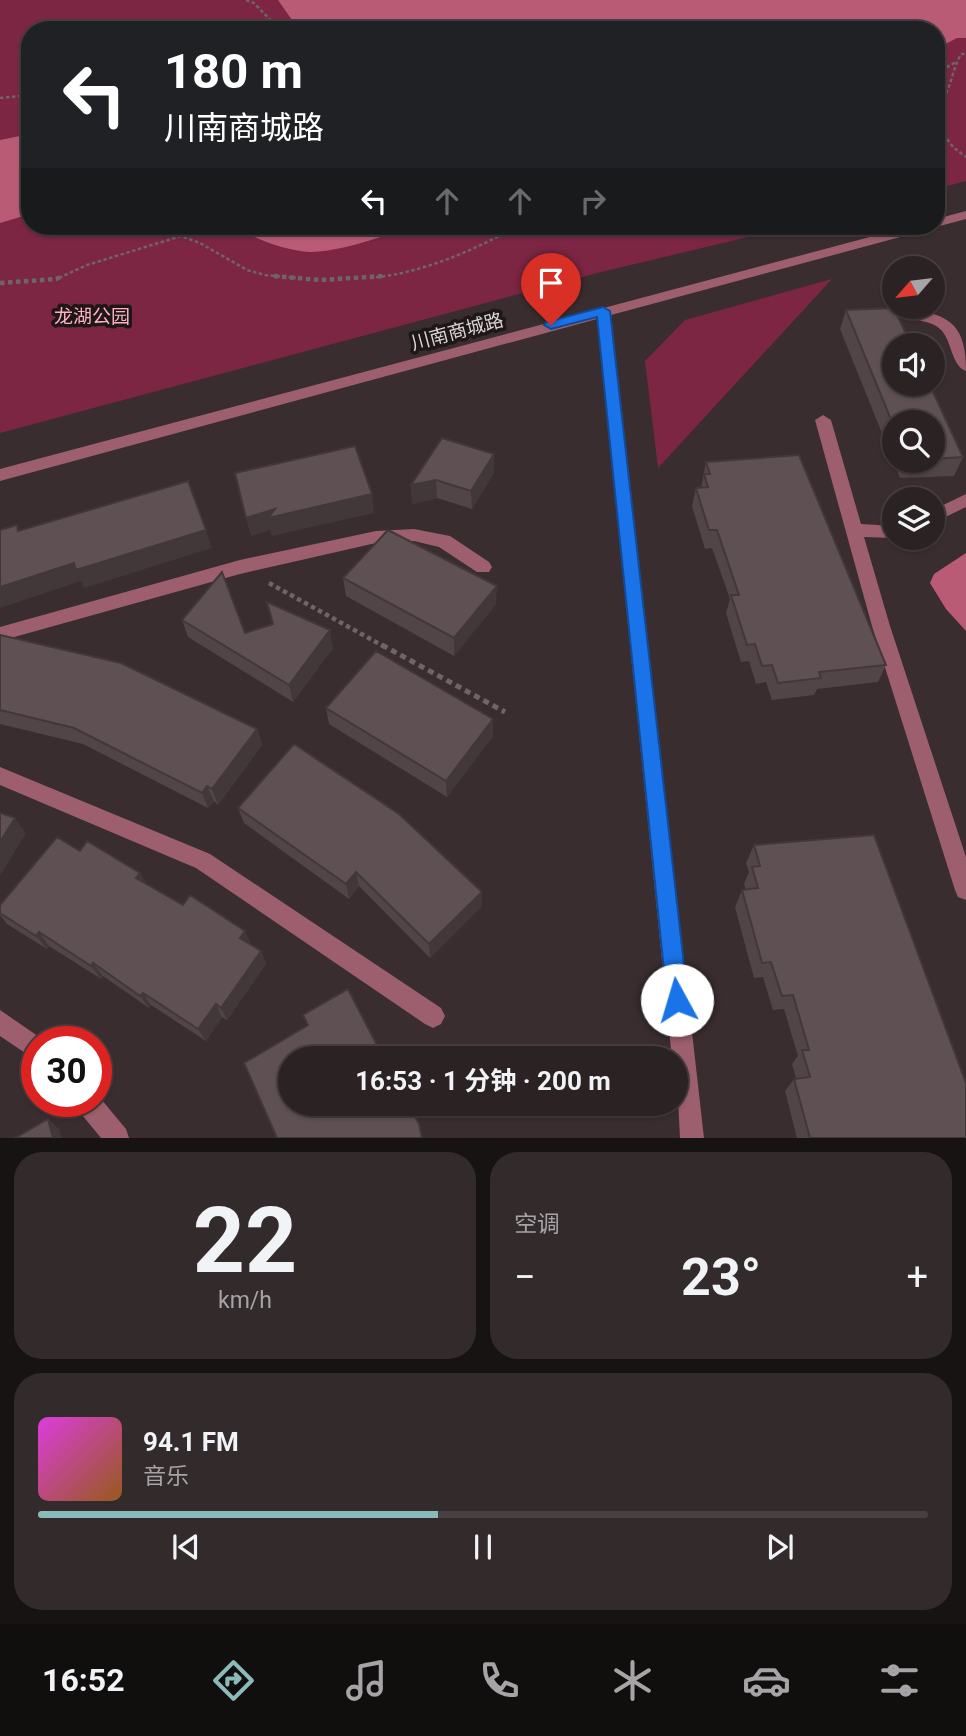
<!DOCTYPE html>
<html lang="zh">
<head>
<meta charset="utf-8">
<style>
	:root { --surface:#2b2223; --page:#332a2b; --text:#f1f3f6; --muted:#a6a4a6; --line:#473f41; --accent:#8bbbb9 }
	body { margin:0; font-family:Roboto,"Noto Sans SC",sans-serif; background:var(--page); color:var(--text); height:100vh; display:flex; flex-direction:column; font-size:26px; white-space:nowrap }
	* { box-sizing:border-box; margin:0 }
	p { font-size:23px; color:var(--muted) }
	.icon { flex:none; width:38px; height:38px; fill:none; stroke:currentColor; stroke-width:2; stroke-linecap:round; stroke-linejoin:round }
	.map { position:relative; height:1138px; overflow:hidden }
	.panel { display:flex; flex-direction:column; gap:14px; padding:14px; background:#181313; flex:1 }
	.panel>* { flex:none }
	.guide { position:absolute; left:21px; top:21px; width:924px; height:214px; border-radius:28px; box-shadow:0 2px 5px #0004,0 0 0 2px var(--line); background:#202124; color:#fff; overflow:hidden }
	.needle { width:46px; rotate:242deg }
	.fabs { position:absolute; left:882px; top:256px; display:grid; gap:14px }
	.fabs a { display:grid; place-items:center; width:63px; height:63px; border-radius:50%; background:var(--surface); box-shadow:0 2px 5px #0004,0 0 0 2px var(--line); font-size:35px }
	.speed { position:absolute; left:21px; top:1026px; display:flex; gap:14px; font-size:35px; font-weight:700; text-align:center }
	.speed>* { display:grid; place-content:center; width:91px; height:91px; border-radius:50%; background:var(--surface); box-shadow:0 2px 5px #0004,0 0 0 2px var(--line); line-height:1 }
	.speed .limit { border:10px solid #d22; background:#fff; color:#111 }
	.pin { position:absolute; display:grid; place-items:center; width:60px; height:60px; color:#fff; margin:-72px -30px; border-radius:50% 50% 50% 0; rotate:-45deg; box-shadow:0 0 7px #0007 }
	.pin .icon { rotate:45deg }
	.me { position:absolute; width:77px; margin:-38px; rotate:354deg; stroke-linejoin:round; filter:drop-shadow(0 0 5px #0008) }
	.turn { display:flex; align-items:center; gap:24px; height:147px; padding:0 28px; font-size:32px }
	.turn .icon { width:91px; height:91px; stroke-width:2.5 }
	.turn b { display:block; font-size:49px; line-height:60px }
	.lanes { display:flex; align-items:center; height:66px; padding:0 28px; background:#0003; justify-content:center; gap:35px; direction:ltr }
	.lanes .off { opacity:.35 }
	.big { font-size:52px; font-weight:700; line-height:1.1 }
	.panel .tile { flex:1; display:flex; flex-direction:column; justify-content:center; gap:10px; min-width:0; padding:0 24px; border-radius:28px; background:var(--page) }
	.panel .dial { align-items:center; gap:0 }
	.dial b { font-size:91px; line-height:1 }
	.song { display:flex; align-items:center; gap:21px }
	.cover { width:84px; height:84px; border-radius:10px; background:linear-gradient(135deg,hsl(300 70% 55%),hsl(30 70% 35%)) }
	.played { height:7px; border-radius:4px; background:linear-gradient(90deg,var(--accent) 45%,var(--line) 45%) }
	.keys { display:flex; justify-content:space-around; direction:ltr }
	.heat { display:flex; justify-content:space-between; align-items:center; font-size:38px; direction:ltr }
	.panel .tiles { flex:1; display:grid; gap:14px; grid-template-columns:1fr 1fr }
	.tile:last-child { grid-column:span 2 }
	.trip { position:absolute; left:278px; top:1046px; width:410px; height:70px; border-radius:35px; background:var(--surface); box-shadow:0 2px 5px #0004,0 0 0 2px var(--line); font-weight:700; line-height:70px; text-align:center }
	.menu { display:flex; height:112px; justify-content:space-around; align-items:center; background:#110e0e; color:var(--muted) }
	.menu .icon { width:49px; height:49px }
	.menu .current { color:var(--accent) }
	.menu b { font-size:32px; color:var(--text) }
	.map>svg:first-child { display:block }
	.green { fill:#7c2643 }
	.water { fill:#ba5b76 }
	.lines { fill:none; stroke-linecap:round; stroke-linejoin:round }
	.path-far2 { stroke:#6f6466; stroke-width:2.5; stroke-dasharray:3.5 2.5; stroke-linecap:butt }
	.path-far1 { stroke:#6f6466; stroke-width:4.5; stroke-dasharray:4.5 3.5; stroke-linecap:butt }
	.path { stroke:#6f6466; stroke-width:5; stroke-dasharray:6 4.5; stroke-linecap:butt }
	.minor { fill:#9d5f6e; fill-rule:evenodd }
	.wall { fill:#514547; fill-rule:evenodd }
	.shaded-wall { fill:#42383a }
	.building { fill:#5e5053; stroke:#42383a; stroke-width:2 }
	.route { fill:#1a73e8; stroke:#114b97; stroke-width:2 }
	.labels { text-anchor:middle; stroke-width:7; stroke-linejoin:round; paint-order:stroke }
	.park-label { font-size:19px; fill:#fdb0c2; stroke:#1d1718 }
	.street-label { font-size:19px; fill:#dbd3d4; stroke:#1d1718 }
</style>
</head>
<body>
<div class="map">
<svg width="966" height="1138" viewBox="0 0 966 1138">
	<rect width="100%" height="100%" fill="#392d2f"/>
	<path class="green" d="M0,0H966V181L936,189V30H30V226H795L601,272L0,433Z
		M832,279L658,468L645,361L685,320Z"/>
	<path class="water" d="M278,0H966V38H957L936,49V30H353L292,20Z
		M30,134V214L0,223V140Z
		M234,226H411C386,236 338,252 311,252C286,251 254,239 234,226Z
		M966,553V631L946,609L930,583L934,574Z"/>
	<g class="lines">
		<path class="path-far2" d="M246,0L254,3L280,30
			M936,73L956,62
			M0,98L30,95
			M936,108C951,93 951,72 961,54H966
			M936,125L954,148L966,157
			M59,278L87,265L181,236L200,243L247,270L265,275L296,278
			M370,278C423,273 472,251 518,226"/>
		<path class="path-far1" d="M274,276L320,280L384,276
			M0,283L56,279L63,276
			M269,583L385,647"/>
		<path class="path" d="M382,645L505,712"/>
		<path class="minor" d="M966,211V219L936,227L931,226L930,229L611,315L704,1138H680L676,1059H672L597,319L0,481V469L911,226H936V219Z
			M919,311C957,316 966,335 966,371C951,366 952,339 940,329C933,322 923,322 914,319V313Z
			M823,415L831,420L861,524L894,526V537H898L894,538L864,537L890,626L966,857V900L958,897L955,890L872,626L815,420Z
			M966,494V507L933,523V510Z
			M414,529L450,536L489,562L492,567L489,572H477L439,547L414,541L376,543L240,574L0,641V627L240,560L376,531Z
			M0,767L210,854L441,1008L445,1016L441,1024L433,1028L425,1024L196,868L0,785Z
			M0,1010L45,1041H37V1061L0,1036Z
			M96,1093L126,1129L129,1138H101L78,1110L75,1101H96Z"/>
	</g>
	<path class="wall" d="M846,310L963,457L954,476L900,478L840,329ZM894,422H933V460H894Z
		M494,454V473L472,509L437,498L412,504L411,485Z
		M706,462L886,665L878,682L817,689L814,695L772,700L766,682L756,684L749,661L741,662L726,613L730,599L712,548L705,549L692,506L696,488H701Z
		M343,578L496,604L454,656L346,596Z
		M182,620L245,633L333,648L293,702L188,637Z
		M0,635L257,729L262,745L218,805L214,801L208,808L83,744L0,724Z
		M326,708L493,736L447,797L329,724Z
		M238,808L482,892V906L430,958L359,886L349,899L244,823Z
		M754,845L966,1138H797L785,1091L794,1079L796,1078L792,1064L798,1056L784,1009L773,1010L763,977L754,978L735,907L742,890H746L744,884L749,872L746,863Z
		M80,851L147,884L261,951L266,964L227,1020L222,1017L206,1041L151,1005L149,1008L103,976L101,979L49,946L47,949L7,924L0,915V905Z"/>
	<path class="shaded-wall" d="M494,454V473L472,509L471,491Z
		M436,480L437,498L412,504L411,485Z
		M372,494L374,513L272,536L270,530L251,536L246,518L275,509Z
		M206,530L212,548L84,588L81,581L0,608V587L74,563Z
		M497,586L496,604L454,656V638Z
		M330,630L333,648L293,702L289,685Z
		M493,719V736L447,797L446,781Z
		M257,729L262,745L218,805L212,789Z
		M207,786L214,801L208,808L202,793Z
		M15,818L26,833L0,876V842Z
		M356,872L359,886L349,899L346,884Z
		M140,873L149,887L136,878Z
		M482,892V906L430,958L429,944Z
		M245,931L251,944L246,952L240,938Z
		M39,932L49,946L47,949L36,936Z
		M261,951L266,964L227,1020L221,1008Z
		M93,963L103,976L101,979L91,966Z
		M143,993L151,1005L149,1008L140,996Z
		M216,1004L222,1017L206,1041L198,1029Z
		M48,1119L59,1129L62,1138H53Z"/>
	<path class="building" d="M894,308L911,345H894V383H929L963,457L933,459V422H894V427L846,310Z
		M442,438L494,454L471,491L436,480L411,485Z
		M355,446L372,494L268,518L275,509L246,518L235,473Z
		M799,455L886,665L819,672L821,678L778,683L772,665L762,666L755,644L747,645L731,595H739L717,530H709L696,488L708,487L704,474H710L706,462Z
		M188,481L206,530L76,570L74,563L0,587V530L17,525L18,531Z
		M388,530L497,586L454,638L343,578Z
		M222,572L245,633L273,624L267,602L330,630L289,685L182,620Z
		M0,635L121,663L257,729L212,789L207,786L202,793L74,728L0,710Z
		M376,651L493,719L446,781L326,708Z
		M294,744L399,814L482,892L429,944L356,872L346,884L238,808Z
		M0,813L15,818L0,842Z
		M874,835L966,1083V1138H810L794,1079L810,1077L802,1050H809L793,995L782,996L771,962L762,963L742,890L758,888L752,867L760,866L754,845Z
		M57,837L80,851L87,841L140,873L136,878L183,905L190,895L245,931L240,938L261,951L221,1008L216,1004L198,1029L143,993L140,996L93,963L91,966L39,932L36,936L0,913V905Z
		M348,989L384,1059H290V1104H408L419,1124L422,1138H277L244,1063L308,1025L303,1015Z
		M48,1119L53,1138H15Z"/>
	<path class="route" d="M603,307L610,311L688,1000L685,1007L677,1010L670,1007L667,1000L597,317L551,329L544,325L546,322Z"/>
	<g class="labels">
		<g class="park-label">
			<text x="92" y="323">龙湖公园</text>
		</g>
		<g class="street-label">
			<text transform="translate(457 331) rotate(-15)" y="7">川南商城路</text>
		</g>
	</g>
</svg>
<div class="fabs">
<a><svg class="needle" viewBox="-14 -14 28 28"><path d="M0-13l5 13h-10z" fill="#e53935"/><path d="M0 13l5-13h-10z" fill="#a6a4a6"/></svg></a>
<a><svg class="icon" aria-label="sound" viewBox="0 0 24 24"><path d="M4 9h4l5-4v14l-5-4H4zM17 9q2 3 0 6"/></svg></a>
<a><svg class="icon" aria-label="search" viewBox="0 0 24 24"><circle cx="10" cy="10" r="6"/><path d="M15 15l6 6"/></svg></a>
<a><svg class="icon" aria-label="layers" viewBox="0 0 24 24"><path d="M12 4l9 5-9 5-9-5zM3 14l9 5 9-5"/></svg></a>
</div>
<div class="speed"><div class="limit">30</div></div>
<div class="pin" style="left:551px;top:325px;background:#d93025"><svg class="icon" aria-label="arrive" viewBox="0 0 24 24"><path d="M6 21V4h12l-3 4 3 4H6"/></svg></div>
<svg class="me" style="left:677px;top:1000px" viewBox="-20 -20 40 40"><circle r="19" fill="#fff"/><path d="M0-13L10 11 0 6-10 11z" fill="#1a73e8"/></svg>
<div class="trip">16:53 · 1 分钟 · 200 m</div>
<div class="guide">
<div class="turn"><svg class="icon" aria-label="left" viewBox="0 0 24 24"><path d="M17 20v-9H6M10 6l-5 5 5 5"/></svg><div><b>180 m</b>川南商城路</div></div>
<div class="lanes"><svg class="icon" aria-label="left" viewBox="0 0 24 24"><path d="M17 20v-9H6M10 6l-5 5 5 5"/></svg><svg class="icon off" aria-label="ahead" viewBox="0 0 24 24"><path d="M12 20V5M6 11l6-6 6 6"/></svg><svg class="icon off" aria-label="ahead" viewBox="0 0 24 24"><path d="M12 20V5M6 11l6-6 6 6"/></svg><svg class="icon off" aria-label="right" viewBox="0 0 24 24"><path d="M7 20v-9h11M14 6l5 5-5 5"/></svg></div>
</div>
</div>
<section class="panel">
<div class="tiles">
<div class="tile dial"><b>22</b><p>km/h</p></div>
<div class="tile"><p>空调</p>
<div class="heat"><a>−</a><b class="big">23°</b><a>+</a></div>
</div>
<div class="tile">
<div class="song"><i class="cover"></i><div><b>94.1 FM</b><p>音乐</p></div></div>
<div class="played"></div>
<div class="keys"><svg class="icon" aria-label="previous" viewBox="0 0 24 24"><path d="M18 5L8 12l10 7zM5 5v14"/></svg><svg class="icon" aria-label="pause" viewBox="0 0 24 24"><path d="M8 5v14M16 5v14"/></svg><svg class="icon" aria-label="next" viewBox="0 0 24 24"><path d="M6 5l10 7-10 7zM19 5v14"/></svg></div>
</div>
</div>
</section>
<nav class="menu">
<b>16:52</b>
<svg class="icon current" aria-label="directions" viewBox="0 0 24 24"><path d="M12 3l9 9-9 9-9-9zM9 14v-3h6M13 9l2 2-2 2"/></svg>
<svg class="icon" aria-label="music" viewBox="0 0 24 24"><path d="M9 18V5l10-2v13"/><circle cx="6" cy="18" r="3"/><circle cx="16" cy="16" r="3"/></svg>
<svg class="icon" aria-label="phone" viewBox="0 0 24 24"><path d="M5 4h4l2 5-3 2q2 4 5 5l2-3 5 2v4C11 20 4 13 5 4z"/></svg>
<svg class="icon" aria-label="climate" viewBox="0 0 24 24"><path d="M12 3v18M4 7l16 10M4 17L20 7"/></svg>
<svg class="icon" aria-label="car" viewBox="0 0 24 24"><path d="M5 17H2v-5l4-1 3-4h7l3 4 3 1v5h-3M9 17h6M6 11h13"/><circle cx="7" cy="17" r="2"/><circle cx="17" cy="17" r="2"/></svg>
<svg class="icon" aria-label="filters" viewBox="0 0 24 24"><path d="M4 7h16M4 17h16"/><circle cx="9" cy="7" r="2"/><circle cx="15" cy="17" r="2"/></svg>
</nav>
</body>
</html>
